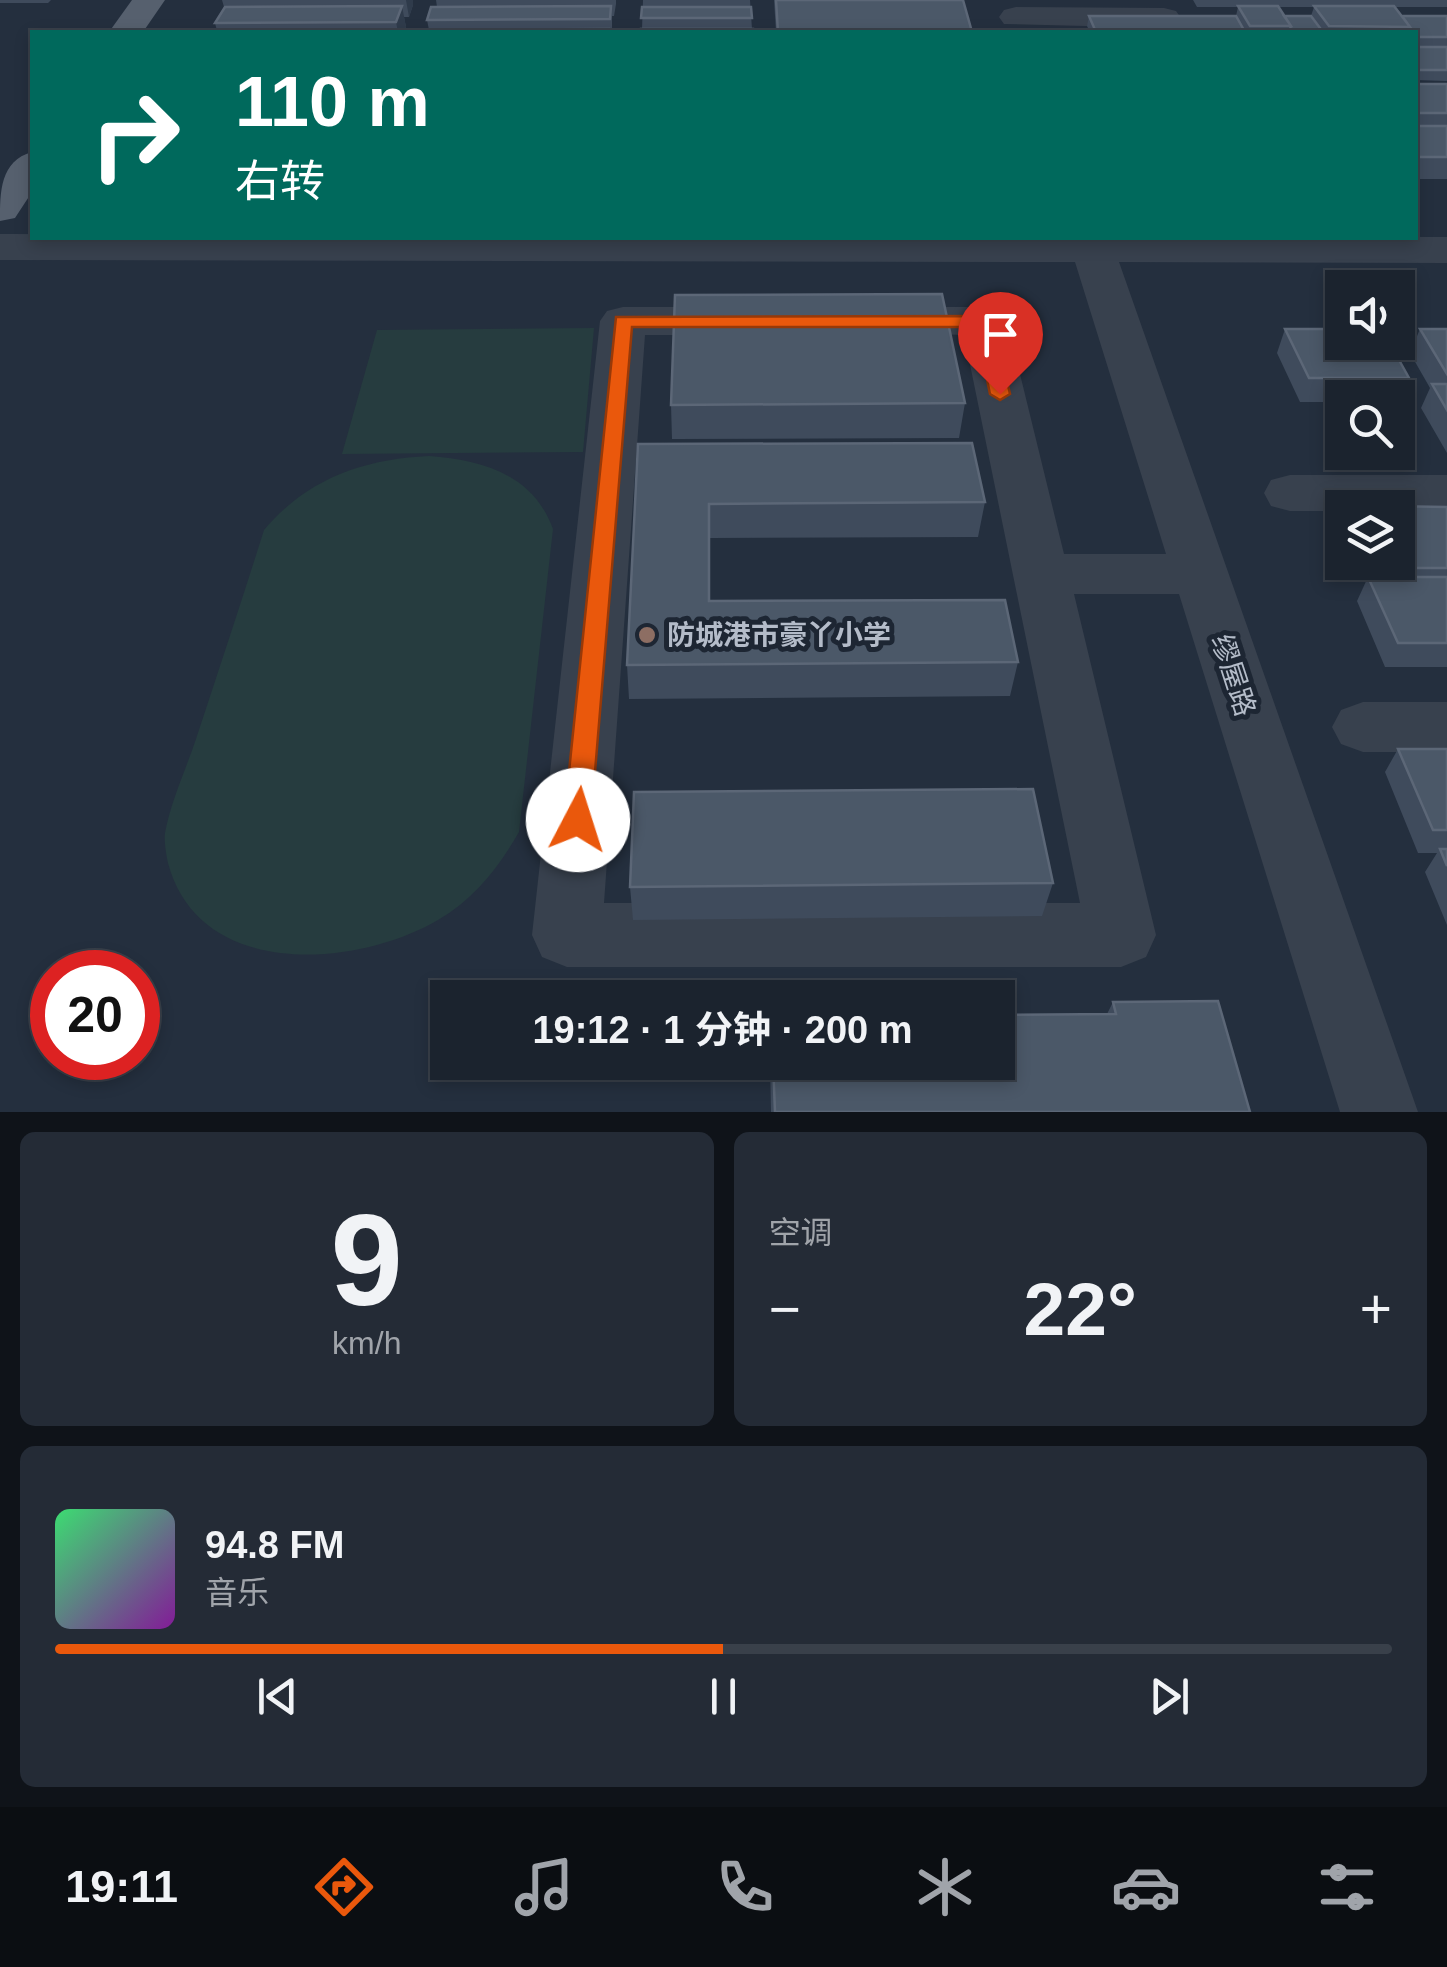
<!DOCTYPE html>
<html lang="zh">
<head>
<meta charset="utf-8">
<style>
	:root { --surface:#1b232e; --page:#242b36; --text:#f1f3f6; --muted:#a0a4aa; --line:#39404a; --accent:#ea580c }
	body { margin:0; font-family:Helvetica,"Noto Sans SC",sans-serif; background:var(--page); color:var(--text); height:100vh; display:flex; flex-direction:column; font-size:38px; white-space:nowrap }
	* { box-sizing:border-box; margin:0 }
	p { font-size:32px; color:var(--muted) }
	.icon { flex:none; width:55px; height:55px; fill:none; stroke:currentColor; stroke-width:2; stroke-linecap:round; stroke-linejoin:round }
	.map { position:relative; height:1112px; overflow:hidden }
	.details { display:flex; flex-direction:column; gap:20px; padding:20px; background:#0f1319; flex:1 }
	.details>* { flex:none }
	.top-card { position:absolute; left:30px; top:30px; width:1388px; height:210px; border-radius:0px; box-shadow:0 5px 15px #0003,0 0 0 2px var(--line); background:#00695c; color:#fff; overflow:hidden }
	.tools { position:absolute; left:1325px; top:270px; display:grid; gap:20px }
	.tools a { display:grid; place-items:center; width:90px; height:90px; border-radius:0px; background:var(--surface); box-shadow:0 5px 15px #0003,0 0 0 2px var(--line); font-size:50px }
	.speed { position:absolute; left:30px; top:950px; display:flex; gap:20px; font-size:50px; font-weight:700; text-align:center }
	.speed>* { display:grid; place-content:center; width:130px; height:130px; border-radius:50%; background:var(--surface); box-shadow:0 5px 15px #0003,0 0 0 2px var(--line); line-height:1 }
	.speed .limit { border:15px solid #d22; background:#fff; color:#111 }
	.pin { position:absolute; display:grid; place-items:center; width:85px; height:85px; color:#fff; margin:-102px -42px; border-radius:50% 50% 50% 0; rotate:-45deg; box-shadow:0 0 10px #0007 }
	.pin .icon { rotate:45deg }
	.me { position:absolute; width:110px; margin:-55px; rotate:5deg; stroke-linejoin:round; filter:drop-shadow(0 0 8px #0008) }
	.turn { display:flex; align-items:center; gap:35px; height:210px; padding:0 40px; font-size:45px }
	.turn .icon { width:130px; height:130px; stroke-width:2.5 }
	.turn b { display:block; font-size:70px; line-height:85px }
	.big { font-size:75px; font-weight:700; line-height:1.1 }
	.details .widget { flex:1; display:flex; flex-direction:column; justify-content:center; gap:15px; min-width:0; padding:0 35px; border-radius:15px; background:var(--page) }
	.details .dial { align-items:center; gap:0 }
	.dial b { font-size:130px; line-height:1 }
	.song { display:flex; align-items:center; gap:30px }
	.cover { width:120px; height:120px; border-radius:15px; background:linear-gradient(135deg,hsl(140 70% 55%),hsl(290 70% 35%)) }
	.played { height:10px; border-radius:5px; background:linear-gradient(90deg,var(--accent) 50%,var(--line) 50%) }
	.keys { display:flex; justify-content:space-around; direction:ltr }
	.heat { display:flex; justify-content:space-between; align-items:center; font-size:55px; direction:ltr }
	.details .tiles { flex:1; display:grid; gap:20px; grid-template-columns:1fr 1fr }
	.widget:last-child { grid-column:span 2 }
	.trip { position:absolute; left:430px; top:980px; width:585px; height:100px; border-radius:0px; background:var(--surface); box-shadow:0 5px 15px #0003,0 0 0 2px var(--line); font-weight:700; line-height:100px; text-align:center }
	.tabs { display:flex; height:160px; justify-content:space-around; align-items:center; background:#0b0e12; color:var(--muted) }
	.tabs .icon { width:70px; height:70px }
	.tabs .selected { color:var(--accent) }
	.tabs b { font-size:45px; color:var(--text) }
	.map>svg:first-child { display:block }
	.green { fill:#263c3f }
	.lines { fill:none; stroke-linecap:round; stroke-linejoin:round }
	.minor { fill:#38414e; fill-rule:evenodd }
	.major { fill:#56606e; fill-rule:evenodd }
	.wall { fill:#3f4b5c; fill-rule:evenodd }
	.shaded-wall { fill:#2f3b4b }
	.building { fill:#4b5868; stroke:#5c6777; stroke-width:2.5 }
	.route { fill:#ea580c; stroke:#983908; stroke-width:2.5 }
	.education-dot { fill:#8d6e63; stroke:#1d2633; stroke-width:4 }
	.labels { text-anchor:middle; stroke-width:10; stroke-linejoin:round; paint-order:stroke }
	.poi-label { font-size:28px; font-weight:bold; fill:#b4bcc9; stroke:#1d2633; text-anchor:start }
	.street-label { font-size:28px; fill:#b4bcc9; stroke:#1d2633 }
</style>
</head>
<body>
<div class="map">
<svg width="1447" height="1112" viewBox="0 0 1447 1112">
	<rect width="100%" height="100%" fill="#242f3e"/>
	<path class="green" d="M594,328L583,452L342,454L377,330Z
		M429,456C482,460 533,474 553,529L519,832C499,867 474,899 438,920C356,968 199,980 168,863C166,854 164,841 165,833C171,801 186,769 196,739C219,669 242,600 264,530C307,479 363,459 429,456Z"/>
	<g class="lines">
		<path class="minor" d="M1016,7L1164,8L1176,11L1181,18L1176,25L1164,28L1004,24L999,17L1004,10Z
			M0,234L1447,237V263L1119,262L1418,1112H1340L1179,594H1074L1156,935L1146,957L1121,967H567L542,957L532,935L600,321L607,311L623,307H750L766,311L773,321L766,331L750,335H645L604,903H1080L964,335L855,331L848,321L855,311L871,307H984L1000,311L1007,321L1064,554H1166L1075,262L0,260Z
			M1290,475H1447V511H1290L1271,506L1264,493L1271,480Z
			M1363,702H1447V752H1363L1341,744L1332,727L1341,710Z"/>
		<path class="major" d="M132,0H165L143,32H109Z
			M32,152V192L15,218L0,221C0,192 0,161 32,152Z"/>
	</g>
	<path class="wall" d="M0,0H51L48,3H0Z
		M222,0H413V5L409,17H404L406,27L404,32H210L217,31L215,23L224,7Z
		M436,0H616V4L614,16H612V32H424L429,30L427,20L437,7Z
		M643,0H750L752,29H642Z
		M774,0H963L972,32H776Z
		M1193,0H1447V7H1395L1402,16H1447V81L1415,80V32H1090L1087,26L1089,16H1236L1238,7H1197ZM1278,7H1314L1311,16H1284Z
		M1415,84H1447V179H1415Z
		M1285,329L1409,378L1399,402H1398V398H1342V402H1300L1277,353Z
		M1420,329H1447V453L1421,408L1430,388L1410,353Z
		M965,403L959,438L672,439L671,405Z
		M638,444L985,502L978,537L710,538L709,601L1018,662L1010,696L629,699L627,665Z
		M1384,506L1447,507V667H1385L1357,601L1368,577H1396L1389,562H1398V508H1384Z
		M1398,749H1447V925L1425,872L1437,853H1418L1385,772Z
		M1053,883L1042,916L633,920L630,887Z
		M1113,1002L1250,1112H771L770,1062H998L1107,1014Z"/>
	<path class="shaded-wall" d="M406,0H413V5L409,17Z
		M402,6L406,27L404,32H398L396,22Z"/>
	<path class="building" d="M776,0H963L972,32H778Z
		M402,6L396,22L215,23L225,7Z
		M611,6L610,19L427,20L431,7Z
		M1238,6H1278L1291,26H1250Z
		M1314,6H1394L1410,27L1329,26Z
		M642,7H751L752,18H641Z
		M1089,16H1236L1245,32H1096Z
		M1284,16H1311L1323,32H1289L1291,26Z
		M1402,16H1447V37H1415V32H1408L1410,27Z
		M609,29V32H424V30Z
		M641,29H753V32H641Z
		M394,30L393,32H210L211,31Z
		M1415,47H1447V70H1415Z
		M1415,84H1447V113H1415Z
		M1415,126H1447V157H1415Z
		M942,294L965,403L671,405L675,295Z
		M1285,329H1342V342H1389L1409,378H1309Z
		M1420,329H1447V374Z
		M1432,384H1447V410Z
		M972,443L985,502L709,504V601L1005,600L1018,662L627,665L638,444Z
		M1384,506L1447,507V568H1415L1398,533V508Z
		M1368,577H1447V643H1398Z
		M1398,749H1447V830H1433Z
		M1033,789L1053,883L630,887L634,792Z
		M1440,849H1447V866Z
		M1218,1001L1250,1112H775L773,1062H998V1015L1116,1014L1113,1002Z"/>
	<path class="route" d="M984,316L993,321L1010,394L1000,400L990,394L976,327H632L591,820L587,828H568L564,820L616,317Z"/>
	<circle class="education-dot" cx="647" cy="635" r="10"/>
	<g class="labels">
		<g class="poi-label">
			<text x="667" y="645">防城港市豪丫小学</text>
		</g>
		<g class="street-label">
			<text transform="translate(1234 675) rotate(72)" y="10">缪屋路</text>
		</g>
	</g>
</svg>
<div class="tools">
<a><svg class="icon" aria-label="sound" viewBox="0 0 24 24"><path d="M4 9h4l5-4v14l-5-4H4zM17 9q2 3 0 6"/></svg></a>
<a><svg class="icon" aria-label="search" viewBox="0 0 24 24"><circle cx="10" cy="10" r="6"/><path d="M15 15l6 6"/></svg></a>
<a><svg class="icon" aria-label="layers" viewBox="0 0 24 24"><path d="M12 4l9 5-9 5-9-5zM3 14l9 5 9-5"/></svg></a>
</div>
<div class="speed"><div class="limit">20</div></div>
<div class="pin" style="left:1000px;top:394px;background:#d93025"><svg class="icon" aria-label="arrive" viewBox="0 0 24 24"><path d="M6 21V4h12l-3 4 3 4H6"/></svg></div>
<svg class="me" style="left:578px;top:820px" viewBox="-20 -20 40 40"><circle r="19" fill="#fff"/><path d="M0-13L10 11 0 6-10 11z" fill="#ea580c"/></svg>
<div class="trip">19:12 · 1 分钟 · 200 m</div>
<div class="top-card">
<div class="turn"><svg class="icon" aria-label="right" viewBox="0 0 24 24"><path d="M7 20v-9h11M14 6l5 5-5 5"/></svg><div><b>110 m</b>右转</div></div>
</div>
</div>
<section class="details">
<div class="tiles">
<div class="widget dial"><b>9</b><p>km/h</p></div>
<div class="widget"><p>空调</p>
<div class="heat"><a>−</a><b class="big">22°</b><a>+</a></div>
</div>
<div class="widget">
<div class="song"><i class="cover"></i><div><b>94.8 FM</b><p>音乐</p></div></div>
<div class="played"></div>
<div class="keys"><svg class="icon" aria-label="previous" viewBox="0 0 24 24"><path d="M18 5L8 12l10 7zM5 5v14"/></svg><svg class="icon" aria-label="pause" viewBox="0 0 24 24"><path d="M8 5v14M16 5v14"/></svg><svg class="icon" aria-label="next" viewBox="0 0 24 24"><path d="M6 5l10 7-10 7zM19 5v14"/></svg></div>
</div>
</div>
</section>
<nav class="tabs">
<b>19:11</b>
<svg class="icon selected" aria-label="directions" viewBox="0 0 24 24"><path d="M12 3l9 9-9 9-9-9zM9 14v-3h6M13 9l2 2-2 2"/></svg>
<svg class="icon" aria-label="music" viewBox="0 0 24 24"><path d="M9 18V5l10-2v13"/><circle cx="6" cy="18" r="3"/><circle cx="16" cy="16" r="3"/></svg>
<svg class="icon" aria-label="phone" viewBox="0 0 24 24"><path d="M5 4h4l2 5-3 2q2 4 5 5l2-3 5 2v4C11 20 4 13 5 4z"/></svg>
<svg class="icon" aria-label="climate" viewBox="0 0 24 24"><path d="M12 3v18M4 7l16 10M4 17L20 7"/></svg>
<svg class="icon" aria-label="car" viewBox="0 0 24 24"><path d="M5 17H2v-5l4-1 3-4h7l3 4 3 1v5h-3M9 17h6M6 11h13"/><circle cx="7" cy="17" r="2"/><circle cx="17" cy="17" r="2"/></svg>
<svg class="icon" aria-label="filters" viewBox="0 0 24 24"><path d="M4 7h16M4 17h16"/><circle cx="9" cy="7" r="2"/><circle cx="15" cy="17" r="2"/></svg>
</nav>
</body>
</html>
